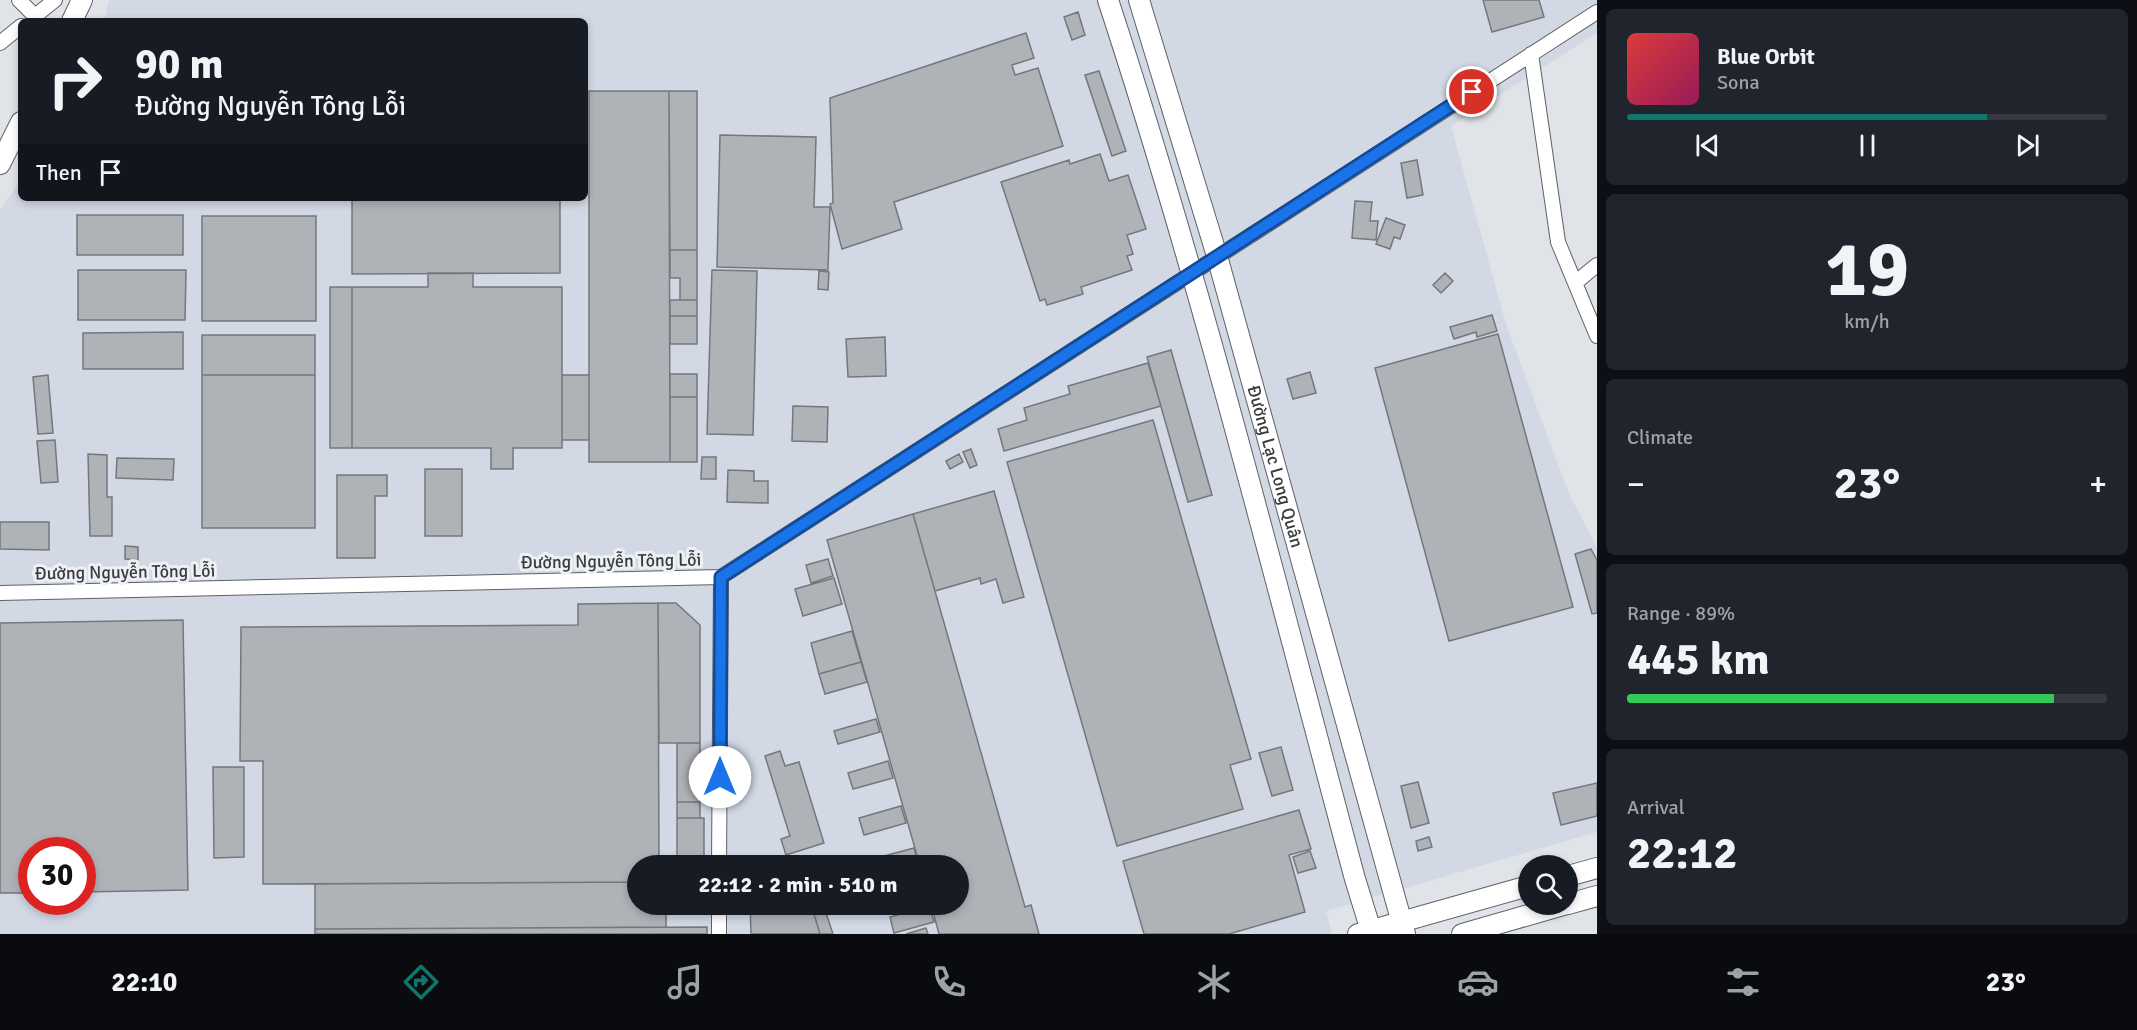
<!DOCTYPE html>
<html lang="en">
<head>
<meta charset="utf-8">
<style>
	:root { --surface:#171b24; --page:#20242c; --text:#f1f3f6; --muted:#9ea1a6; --line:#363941; --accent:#0f766e }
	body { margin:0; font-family:Signika,sans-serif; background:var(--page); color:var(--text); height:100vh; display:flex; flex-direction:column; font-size:22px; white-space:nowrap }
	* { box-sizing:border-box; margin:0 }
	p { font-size:20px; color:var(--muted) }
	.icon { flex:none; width:33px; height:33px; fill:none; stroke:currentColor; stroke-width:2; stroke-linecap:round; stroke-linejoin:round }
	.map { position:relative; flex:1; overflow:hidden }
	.panel { display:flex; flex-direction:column; gap:9px; padding:9px; background:#0d0f14; width:540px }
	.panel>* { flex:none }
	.guide { position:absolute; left:18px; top:18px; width:570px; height:183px; border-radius:9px; box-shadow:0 3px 9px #0003; background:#171b24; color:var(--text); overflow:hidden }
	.tools { position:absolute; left:1518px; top:855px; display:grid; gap:12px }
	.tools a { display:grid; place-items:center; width:60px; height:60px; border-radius:50%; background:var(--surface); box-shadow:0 3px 9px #0003; font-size:30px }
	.speed { position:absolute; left:18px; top:837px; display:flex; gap:12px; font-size:30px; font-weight:700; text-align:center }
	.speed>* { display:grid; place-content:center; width:78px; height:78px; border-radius:50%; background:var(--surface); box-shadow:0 3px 9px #0003; line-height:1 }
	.speed .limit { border:9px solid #d22; background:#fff; color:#111 }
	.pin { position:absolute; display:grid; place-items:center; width:51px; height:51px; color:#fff; margin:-26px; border:3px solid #fff; border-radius:50%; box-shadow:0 2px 6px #0007 }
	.me { position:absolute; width:66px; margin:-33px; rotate:0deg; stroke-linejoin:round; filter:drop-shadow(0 0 4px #0008) }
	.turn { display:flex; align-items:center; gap:21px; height:126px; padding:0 18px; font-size:27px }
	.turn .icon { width:78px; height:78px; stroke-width:2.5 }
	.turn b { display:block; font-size:42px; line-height:51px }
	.then { display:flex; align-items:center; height:57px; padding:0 18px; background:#0003; gap:12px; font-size:22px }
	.big { font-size:45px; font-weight:700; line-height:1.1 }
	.panel .tile { flex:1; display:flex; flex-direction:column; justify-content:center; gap:9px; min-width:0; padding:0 21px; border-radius:9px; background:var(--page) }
	.panel .dial { align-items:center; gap:0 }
	.dial b { font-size:78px; line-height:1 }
	.song { display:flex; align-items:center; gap:18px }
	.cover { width:72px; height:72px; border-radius:9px; background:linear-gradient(135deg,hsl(0 70% 55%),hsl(330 70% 35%)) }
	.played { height:6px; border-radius:3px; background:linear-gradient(90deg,var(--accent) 75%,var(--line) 75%) }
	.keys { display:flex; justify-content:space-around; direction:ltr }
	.heat { display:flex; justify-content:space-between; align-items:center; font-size:33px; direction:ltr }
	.charge { height:9px; border-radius:4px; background:linear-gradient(90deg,#34c759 89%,var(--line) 0) }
	.trip { position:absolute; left:627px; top:855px; width:342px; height:60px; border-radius:30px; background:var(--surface); box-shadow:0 3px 9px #0003; font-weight:700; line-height:60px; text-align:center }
	.dock { display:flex; height:96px; justify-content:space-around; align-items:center; background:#090b0e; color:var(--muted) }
	.dock .icon { width:42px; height:42px }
	.dock .selected { color:var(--accent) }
	.dock b { font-size:27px; color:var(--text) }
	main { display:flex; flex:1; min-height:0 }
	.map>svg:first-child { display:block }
	.built { fill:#d2d9e5; fill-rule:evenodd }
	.building { fill:#afb3b8; stroke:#74777c; stroke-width:1.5 }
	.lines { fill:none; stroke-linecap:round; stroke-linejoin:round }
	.street-casing { stroke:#5e6166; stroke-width:16 }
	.secondary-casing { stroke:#5e6166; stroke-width:22 }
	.street { stroke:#fff; stroke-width:14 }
	.secondary { stroke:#fff; stroke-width:20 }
	.route-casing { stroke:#114b97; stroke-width:15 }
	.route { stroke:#1a73e8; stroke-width:10 }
	.labels { text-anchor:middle; stroke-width:6; stroke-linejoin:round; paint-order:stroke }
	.street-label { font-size:18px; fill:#3b3c3e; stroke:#edf1f6 }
</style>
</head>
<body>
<main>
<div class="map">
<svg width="1597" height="934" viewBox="0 0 1597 934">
	<rect width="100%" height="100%" fill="#e0e4e9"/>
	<path class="built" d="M109,0H1597V33L1451,126L1506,324L1569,494L1597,547V832L1326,911L1332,934H0V210L21,180V198H585V21H104ZM32,850H82V902H32ZM638,866H958V904H638Z"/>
	<path class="building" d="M1483,0H1539L1544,17L1492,32Z
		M1078,12L1085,35L1072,40L1064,17Z
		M1026,33L1034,58L1012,65L1015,75L1038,68L1063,146L894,202L902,229L842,249L830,204L833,203L830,98Z
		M1099,71L1126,151L1112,156L1085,75Z
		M589,91H669L670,462H589Z
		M669,91H697V250H670Z
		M720,135L816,137L814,207H830L828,270L717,267Z
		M1100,154L1109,181L1128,175L1146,229L1127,235L1133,254L1127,256L1132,270L1081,287L1083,294L1047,305L1045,299L1040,301L1001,182L1069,160L1070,164Z
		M1417,160L1423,195L1407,198L1401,163Z
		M352,198H560V273L352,274Z
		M1355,201L1372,202L1370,221H1378L1376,240L1352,238Z
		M77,215H183V255H77Z
		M202,216H316V321H202Z
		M1386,218L1405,225L1400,239L1394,237L1390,249L1376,244Z
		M670,250H697V300H680V278H670Z
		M78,270H186L185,320H78Z
		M712,270L757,271L753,435L707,434Z
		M819,271L829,272L828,290L818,289Z
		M428,273H473V287H562V448H513V469H491V448H352V287H428Z
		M1445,273L1453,281L1441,293L1433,285Z
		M330,287H352V448H330Z
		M670,300H697V316H670Z
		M1492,315L1497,331L1477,337L1476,332L1454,339L1450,327Z
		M670,316H697V344H670Z
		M183,332V369H83V333Z
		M1498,334L1573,607L1449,641L1375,368Z
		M202,335H315V375H202Z
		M885,337L886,376L848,377L846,339Z
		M1171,350L1212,495L1188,502L1147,357Z
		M1148,363L1161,406L1004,451L998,429L1027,420L1024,408L1070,394L1068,386Z
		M1310,372L1316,393L1293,399L1287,379Z
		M670,374H697V397H670Z
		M48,375L53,433L38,434L33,377Z
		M202,375H315V528H202Z
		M562,375H589V440H562Z
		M670,397H697V462H670Z
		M793,406L828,407L827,442L792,441Z
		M1153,420L1251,759L1230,765L1243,809L1117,846L1007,462Z
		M55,440L58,482L41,483L37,441Z
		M971,449L977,465L970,468L963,452Z
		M88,454L107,455V497H112V536H90Z
		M959,454L963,462L950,469L946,461Z
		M702,457H716V479H701Z
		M117,458L174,459L173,480L116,478Z
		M425,469H462V536H425Z
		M728,470L754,471V481H768V503L727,502Z
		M337,475H387V496H375V558H337Z
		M994,491L1024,597L1003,603L996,579L981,584L980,578L935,591L913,514Z
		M913,514L1025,907L1031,905L1039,934H939L931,904H958V866H920L827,540Z
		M0,522H49V550L0,549Z
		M125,546L138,547V560L125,559Z
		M1591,549L1597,560V613L1592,614L1575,554Z
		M828,559L833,576L811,583L806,565Z
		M834,578L842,604L803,616L795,589Z
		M658,603H676L700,625V743H659Z
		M658,603L659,866H638V882L263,884V761H240L241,627L578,625V604Z
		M183,620L188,890L82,892V850H32V893H0V623Z
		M852,631L861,662L819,674L811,643Z
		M861,662L867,682L825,694L819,674Z
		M876,719L880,732L838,744L834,731Z
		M677,743H700V802H677Z
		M1281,747L1293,790L1272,796L1259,753Z
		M780,751L785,766L799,762L824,843L786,855L781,839L790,836L765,756Z
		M888,761L893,778L853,789L848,773Z
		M213,767H244V857L214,858Z
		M1418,782L1429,823L1411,828L1401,786Z
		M1597,783V816L1561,825L1553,793Z
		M677,802H700V818H677Z
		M901,806L906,823L864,835L859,818Z
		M1299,810L1311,849L1289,855L1305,912L1229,934H1144L1123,861Z
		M677,818H704V866H677Z
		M1429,837L1432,847L1418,851L1416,841Z
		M914,848L918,863L911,866H875L873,859Z
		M1310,851L1316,868L1298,873L1293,857Z
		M638,882V904H666V927L315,929V884Z
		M685,904H704V911H685Z
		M750,904H811L820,934H751Z
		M811,904H832L824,907L833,934H820Z
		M929,906L934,922L894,933L890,917Z
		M707,927V934H315V929Z
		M926,928L928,934H906Z"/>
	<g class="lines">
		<g class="street-casing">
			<path id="street" d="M19,0L35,16L55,0
				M0,43L21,26
				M1531,54L1558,242L1597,336
				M1575,283L1597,265
				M0,593L721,577L1597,12
				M719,866L721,577
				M719,934V904"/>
		</g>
		<g class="secondary-casing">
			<g id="secondary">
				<path d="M1108,0C1203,289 1276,585 1355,879L1372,934"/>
				<path id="s1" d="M1139,0L1217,256L1405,934"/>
				<path d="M72,21L82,0"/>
				<path d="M0,164L21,122"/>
				<path d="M1568,876L1597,868"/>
				<path d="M1568,904L1597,896"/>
				<path d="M1358,934L1528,886"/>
				<path d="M1462,934L1567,904"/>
			</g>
		</g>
		<use href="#street" class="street"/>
		<use href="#secondary" class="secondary"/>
	</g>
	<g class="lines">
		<g class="route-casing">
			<path id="route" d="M720,777L721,577L1472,92"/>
		</g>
		<use href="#route" class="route"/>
	</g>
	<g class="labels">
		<g class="street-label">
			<text dy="6" stroke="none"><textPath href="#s1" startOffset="486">Đường Lạc Long Quân</textPath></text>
			<text transform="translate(611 561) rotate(-1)" y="6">Đường Nguyễn Tông Lỗi</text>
			<text transform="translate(125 572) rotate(-1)" y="6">Đường Nguyễn Tông Lỗi</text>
		</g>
	</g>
</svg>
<div class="tools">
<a><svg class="icon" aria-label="search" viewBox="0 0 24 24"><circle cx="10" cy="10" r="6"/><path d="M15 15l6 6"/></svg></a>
</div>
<div class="speed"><div class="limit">30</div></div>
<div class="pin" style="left:1472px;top:92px;background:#d93025"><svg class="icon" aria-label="arrive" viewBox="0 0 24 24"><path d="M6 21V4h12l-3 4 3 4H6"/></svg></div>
<svg class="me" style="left:720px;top:777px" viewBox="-20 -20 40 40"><circle r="19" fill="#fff"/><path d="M0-13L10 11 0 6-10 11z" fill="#1a73e8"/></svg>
<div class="trip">22:12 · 2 min · 510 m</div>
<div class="guide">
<div class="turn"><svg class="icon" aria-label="right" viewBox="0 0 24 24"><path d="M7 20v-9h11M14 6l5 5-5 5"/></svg><div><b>90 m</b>Đường Nguyễn Tông Lỗi</div></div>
<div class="then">Then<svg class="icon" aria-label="arrive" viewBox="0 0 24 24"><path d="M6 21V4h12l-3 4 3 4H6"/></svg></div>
</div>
</div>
<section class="panel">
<div class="tile">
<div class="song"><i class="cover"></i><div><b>Blue Orbit</b><p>Sona</p></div></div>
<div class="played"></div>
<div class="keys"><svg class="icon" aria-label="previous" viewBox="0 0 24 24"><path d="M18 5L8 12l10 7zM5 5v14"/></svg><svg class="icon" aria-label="pause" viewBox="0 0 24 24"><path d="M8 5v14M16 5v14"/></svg><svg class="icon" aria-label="next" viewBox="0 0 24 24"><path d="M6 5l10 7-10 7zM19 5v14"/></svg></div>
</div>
<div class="tile dial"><b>19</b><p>km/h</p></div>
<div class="tile"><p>Climate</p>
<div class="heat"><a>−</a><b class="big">23°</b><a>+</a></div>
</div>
<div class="tile"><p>Range · 89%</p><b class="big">445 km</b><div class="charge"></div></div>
<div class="tile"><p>Arrival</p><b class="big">22:12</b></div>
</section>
</main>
<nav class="dock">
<b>22:10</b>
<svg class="icon selected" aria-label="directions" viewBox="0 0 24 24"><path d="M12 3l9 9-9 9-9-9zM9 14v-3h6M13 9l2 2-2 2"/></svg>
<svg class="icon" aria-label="music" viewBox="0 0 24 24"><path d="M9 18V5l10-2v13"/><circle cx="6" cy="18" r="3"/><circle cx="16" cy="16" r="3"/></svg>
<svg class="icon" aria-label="phone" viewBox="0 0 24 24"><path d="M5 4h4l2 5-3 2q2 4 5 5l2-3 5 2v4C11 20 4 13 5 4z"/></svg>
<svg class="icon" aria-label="climate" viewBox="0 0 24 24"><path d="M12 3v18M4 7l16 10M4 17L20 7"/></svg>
<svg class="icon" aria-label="car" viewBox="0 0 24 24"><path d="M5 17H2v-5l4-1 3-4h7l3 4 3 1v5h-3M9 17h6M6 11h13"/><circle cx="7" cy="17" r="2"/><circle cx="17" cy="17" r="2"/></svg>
<svg class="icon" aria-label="filters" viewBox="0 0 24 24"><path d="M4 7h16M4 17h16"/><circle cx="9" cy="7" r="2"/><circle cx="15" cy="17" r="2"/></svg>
<b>23°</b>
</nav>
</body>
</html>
